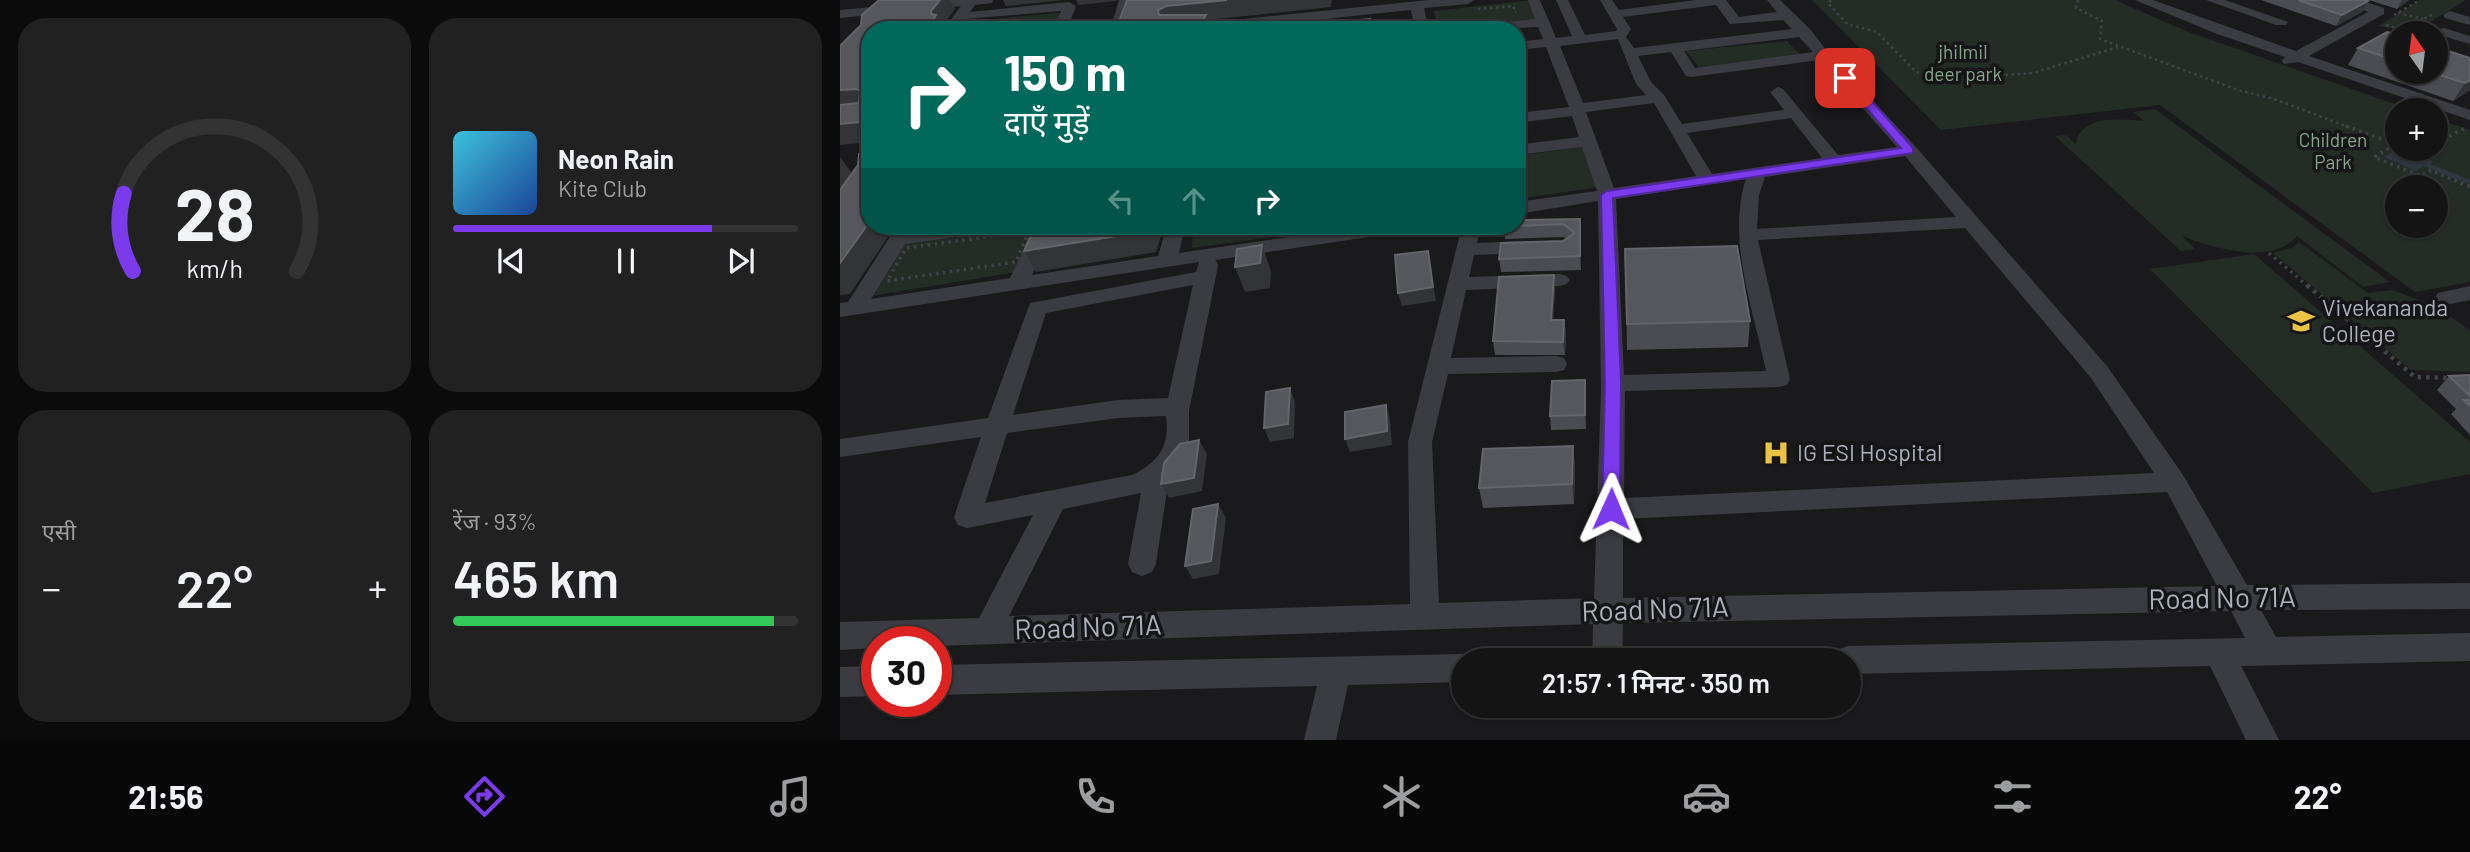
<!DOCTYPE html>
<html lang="hi">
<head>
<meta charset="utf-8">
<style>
	:root { --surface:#141415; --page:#212122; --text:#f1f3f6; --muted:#9d9ea0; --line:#333334; --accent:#7c3aed }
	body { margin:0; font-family:Barlow,"Noto Sans Devanagari",sans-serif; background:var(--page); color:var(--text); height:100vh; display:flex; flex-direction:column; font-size:26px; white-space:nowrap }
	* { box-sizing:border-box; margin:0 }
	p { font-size:23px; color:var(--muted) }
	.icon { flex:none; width:38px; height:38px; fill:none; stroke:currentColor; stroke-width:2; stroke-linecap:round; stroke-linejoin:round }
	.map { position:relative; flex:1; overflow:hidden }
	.panel { display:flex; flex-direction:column; gap:18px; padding:18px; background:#0b0b0c; width:840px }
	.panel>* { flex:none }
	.banner { position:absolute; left:21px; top:21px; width:665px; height:214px; border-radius:28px; box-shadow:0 2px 5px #0004,0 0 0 2px var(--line); background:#00695c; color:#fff; overflow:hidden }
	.needle { width:46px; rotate:346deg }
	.fabs { position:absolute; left:1545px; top:21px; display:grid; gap:14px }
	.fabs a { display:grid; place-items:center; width:63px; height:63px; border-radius:50%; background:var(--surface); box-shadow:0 2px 5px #0004,0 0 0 2px var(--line); font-size:35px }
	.speed { position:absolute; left:21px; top:626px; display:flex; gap:14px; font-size:35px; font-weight:700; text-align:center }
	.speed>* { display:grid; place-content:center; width:91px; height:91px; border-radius:50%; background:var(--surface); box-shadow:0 2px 5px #0004,0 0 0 2px var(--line); line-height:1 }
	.speed .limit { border:10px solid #d22; background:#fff; color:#111 }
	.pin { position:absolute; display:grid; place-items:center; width:60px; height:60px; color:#fff; margin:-30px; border-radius:14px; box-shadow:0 4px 10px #0006 }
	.me { position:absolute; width:77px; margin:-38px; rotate:1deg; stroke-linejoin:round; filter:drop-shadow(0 0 5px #0008) }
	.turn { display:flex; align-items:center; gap:24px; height:147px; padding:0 28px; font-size:32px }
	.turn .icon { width:91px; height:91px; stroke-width:2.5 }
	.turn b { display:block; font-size:49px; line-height:60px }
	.lanes { display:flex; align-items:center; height:66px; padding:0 28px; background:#0003; justify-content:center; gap:35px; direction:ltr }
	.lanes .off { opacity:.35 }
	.big { font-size:52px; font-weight:600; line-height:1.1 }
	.panel .tile { flex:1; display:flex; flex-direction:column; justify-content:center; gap:10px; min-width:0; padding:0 24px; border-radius:28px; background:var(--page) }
	.panel .dial { align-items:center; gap:0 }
	.dial svg { height:182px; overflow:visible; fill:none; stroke:var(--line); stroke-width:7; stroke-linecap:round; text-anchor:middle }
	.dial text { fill:var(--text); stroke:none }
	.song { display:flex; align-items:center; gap:21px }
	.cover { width:84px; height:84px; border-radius:10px; background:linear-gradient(135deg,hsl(190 70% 55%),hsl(220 70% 35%)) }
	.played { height:7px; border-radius:4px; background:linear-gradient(90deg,var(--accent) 75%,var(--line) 75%) }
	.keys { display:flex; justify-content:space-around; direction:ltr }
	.heat { display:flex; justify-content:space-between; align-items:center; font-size:38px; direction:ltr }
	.charge { height:10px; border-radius:5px; background:linear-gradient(90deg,#34c759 93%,var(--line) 0) }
	.panel .tiles { flex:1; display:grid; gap:18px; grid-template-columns:repeat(2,1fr) }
	.trip { position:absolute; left:611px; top:648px; width:410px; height:70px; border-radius:35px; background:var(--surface); box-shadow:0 2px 5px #0004,0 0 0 2px var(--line); font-weight:600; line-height:70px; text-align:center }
	.tab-bar { display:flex; height:112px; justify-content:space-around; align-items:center; background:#080808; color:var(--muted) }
	.tab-bar .icon { width:49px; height:49px }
	.tab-bar .active { color:var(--accent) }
	.tab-bar b { font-size:32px; color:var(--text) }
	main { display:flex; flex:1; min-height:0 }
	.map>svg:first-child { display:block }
	.green { fill:#242c26; fill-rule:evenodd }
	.water { fill:#303740 }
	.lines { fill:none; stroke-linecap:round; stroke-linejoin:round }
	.path-far2 { stroke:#414348; stroke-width:2.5; stroke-dasharray:2.5 3.5; stroke-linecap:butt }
	.path-far1 { stroke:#414348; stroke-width:3.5; stroke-dasharray:2.5 4.5; stroke-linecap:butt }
	.path { stroke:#414348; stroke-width:4.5; stroke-dasharray:3.5 5; stroke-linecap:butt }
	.minor { fill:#3b3c41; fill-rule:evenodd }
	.wall { fill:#4b4c51 }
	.shaded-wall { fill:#333437 }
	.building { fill:#56575c; stroke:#64656b; stroke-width:2 }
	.route { fill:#7c3aed; stroke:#51269a; stroke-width:2 }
	.labels { text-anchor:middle; stroke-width:7; stroke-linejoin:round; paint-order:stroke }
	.far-park-label { font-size:19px; fill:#86a58b; stroke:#151517 }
	.poi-label { font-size:23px; fill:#adb0bb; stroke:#151517; text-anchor:start }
	.near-street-label { font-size:28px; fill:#adb0bb; stroke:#151517 }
</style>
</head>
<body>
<main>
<section class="panel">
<div class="tiles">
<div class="tile dial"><svg viewBox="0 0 100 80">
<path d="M14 69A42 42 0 1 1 86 69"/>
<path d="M14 69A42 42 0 0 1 10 35" stroke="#7c3aed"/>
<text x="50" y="56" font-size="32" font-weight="700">28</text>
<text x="50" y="72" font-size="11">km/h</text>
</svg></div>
<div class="tile">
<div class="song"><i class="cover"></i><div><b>Neon Rain</b><p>Kite Club</p></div></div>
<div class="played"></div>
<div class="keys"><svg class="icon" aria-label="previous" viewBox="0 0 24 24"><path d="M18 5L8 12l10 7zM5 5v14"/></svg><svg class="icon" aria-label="pause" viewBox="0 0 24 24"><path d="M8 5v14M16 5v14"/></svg><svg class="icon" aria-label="next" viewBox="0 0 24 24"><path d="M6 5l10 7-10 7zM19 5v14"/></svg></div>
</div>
<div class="tile"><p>एसी</p>
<div class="heat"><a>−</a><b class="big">22°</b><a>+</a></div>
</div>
<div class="tile"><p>रेंज · 93%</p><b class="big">465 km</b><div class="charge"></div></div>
</div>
</section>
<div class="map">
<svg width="1630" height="740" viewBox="0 0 1630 740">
	<rect width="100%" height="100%" fill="#1a1a1c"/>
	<path class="green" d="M692,0L700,24L653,30H598L594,11Z
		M972,0H1275L1346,31L1572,110H1558V149H1596V119L1630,130V282L1575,292L1320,105L1101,130ZM1558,187H1596V226H1558Z
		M1580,0H1626L1574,32L1538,26Z
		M227,12L218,30H125L132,21Z
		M493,17L492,30H382Z
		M947,41L966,61L865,75L846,51Z
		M1315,109L1550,282L1523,287L1457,236C1432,266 1373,248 1342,236L1355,249L1341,251L1215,136L1226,135L1236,144C1240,114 1281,119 1304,121L1293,112Z
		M751,146L766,186L677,199V156Z
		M183,226H197L177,272L31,296L64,242Z
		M353,226H490V229L352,248Z
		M1459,242L1528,293L1552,290L1595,306L1630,330V372L1571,370L1433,253L1452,248Z
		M1414,254L1630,442V474L1533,493L1310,269Z"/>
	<path class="water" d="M1558,149L1571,153L1579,149H1596L1583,157L1593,161L1590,164L1630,180V185L1584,166L1576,171L1544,157Z"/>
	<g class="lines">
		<path class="path-far2" d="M991,0L988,3L1007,24L1037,32L1076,72L1108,79L1193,73L1278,47
			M1238,0L1236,8L1262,21L1260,39L1398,90L1434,99L1511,128
			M638,9L673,6L676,13
			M1558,13L1583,19
			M1554,15L1580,0
			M1546,25L1563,30L1595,13"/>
		<path class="path-far1" d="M1506,126L1558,145
			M1596,135L1606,138L1625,128
			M1555,145L1534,157L1581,176L1591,170L1630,187
			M357,226H361
			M406,230L433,226
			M189,231L176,262L47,281L66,248Z
			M1429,253L1469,287"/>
		<path class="path" d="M1467,285L1575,377L1612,378"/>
		<path class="minor" d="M106,0H153L152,3L135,5L130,12L229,2L236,6L227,30H213L221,11L125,19L117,30H103L121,6L0,18V10Z
			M279,0H291L284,30H270Z
			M634,0L628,4L584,8L589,30H575L571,10L376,30H326L333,26L589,0Z
			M688,0H700L716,38L732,36L716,0H728L745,35L776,31L777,29L760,0H772L779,10L856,0H886L899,17L937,12L927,0H940L970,29L987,51L991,52L992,57L1075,146L1267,366L1343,475L1407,585L1630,583V609L1421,610L1436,637L1630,633V661L1401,666L1439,740H1406L1370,666L1008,674V660H993L997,650L1008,646L1405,638L1391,611L783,623L782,660H752L753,624L96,646V642H37V648L0,650V622L139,618L193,515L127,528L118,525L114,517L141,437L0,457V439L148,418L190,303L356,272L359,262L0,317V303L8,302L51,235L111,226H159L150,232L65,244L31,299L170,278L196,226H214L192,275L318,256L327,226H345L339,253L525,226H571L562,232L375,260L378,264L376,276L349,411V448L342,464L329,477L316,564L312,572L302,576L292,572L288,564L301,493L223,509L169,616L570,604L568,442L622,226H640L637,243L689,241L699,247L689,253L634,255L629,277L720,274L727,276L730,280L727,284L720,286L626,290L611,358L716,356L724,358L727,364L724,370L716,372L608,374L592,442L599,603L754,598L761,389L758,201L677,214V202L757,191L742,147L677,155V145L739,137L732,116L677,123V113L729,107L706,47L677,50V42L703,39L698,27L623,30L630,26L695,19ZM876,5L890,24L943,20L952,29L794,48L786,37L791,29L783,17ZM959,37L973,52L855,68L844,51ZM778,39L796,84L806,95L743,103L720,46ZM831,52L846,76L851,77L980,60L1057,147L998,155L943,89L938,87L930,92L944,110L842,124L824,95L811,82L798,56ZM814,103L856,176L774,188L746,112ZM951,118L982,158L872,174L847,133ZM1065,156L1116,217L917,229L919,195L925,177ZM906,179C886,238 914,312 926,371L784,375L776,199ZM1125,228L1251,378L1314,473L784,498L785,391L939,387L947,385L950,379L918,240ZM353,285L328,398L278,400L173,415L206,313ZM326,416C330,446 319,462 292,475L145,503L167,433L278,418ZM1327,492L1377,586L783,598V519Z
			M1295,0H1313L1456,51L1528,12L1502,0H1520L1544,8V14L1469,56L1630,110V120L1458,62L1444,64L1442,61L1445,57L1377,34Z
			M1366,0H1385L1448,22L1446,25H1436Z
			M1610,11L1630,17V25L1605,18L1603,15Z
			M1604,28L1630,36V44L1599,35V29Z
			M1630,286V300L1605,305L1598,303L1595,298L1598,293Z
			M623,654L635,660H623V682L508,685L496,740H464L477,686L96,695V665Z
			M37,666V696L0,697V667Z"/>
	</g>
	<path class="wall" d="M1421,0H1525L1528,1L1522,12L1496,26Z
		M1529,0H1569L1557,9Z
		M1558,35V72H1596L1630,58V90L1613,101L1508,65L1518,48Z
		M740,219L741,270L661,272L659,259L723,241L726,239L724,237L665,239L663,226Z
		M785,249L910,321L908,347L787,350Z
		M714,275L715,289L713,320H724L726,334L725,355H655L653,341Z
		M1630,375V435L1611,414L1616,409L1597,390L1609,376Z
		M746,394V429L711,430L710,416Z
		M733,446L735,466L734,504L643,508L639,488Z"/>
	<path class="shaded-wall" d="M100,0H110L115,9L102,26L104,30H88L91,11Z
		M163,0H223L166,6Z
		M236,0H277L276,1L238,5Z
		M387,0H492L491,7L367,20L371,30H360L319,15L318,10L326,6Z
		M1562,0H1569L1557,9Z
		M1528,1L1522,12L1496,26L1502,15Z
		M1630,80V90L1613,101L1625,83Z
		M17,89L30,107L0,110V90Z
		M30,121V142L0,145V124Z
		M0,157L14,176L0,195Z
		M740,219L741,232V270L740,256Z
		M30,221V226H95L51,232L10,294L0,295V263Z
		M308,226H324L316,252L196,272L184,251Z
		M422,245L431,271L430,288L405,292L395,267Z
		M588,251L596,301L562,306L558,293Z
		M714,275L715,289L712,334L711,320Z
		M724,320L726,334L725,355L723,342Z
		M745,380L746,394V429L745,415Z
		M450,388L455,402L454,438L430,442L424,428Z
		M546,405L550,419L552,445L510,452L505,439Z
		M359,440L367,454L362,491L329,498L321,484Z
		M733,446L735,466L734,504L732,484Z
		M378,504L386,518L379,574L353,579L345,566Z"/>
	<path class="building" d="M39,0H100L91,11V14L96,15L88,30H30V121L0,124V105L19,103L20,91L17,89L0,90V46L21,25L22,15Z
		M287,0H387L326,6L318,10L319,15H366L362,21L360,30H276Z
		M1458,0H1525L1528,1L1502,15Z
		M530,19L531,30H488L489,23Z
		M1547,32L1558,35V61L1518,48Z
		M1596,47L1630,58V80L1625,83L1590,72H1596Z
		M30,153V182L29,184H30V221L0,263V190L18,165L19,154Z
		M740,219V256L659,259L661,243L723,241L735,233L723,224L677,226V220Z
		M195,226H308L307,231L184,251Z
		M422,245L420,263L395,267L397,249Z
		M897,246L910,321L787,324L785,249Z
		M588,251L593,287L558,293L555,255Z
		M714,275L711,320H724L723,342L653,341L659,277Z
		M1630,375V396L1609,376Z
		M745,380V415L710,416L712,381Z
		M450,388L448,424L424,428L426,392Z
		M1624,400H1630V406Z
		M546,405L547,431L505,439V412Z
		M359,440L354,478L321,484L324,463L340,444Z
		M733,446L732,484L639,488L643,449Z
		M378,504L371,561L345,566L353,509Z"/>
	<path class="route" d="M1002,75H1009L1073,148V153L773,198L781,383L780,509L778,514L771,517L765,514L762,509L765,383L761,195L767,191L1061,148L1002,80Z"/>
	<defs>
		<g id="university-bare" transform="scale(2.1)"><path d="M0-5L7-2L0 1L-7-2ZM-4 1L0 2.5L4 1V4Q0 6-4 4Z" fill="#e9c246" stroke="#151517" stroke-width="2.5" paint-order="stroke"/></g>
		<g id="hospital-bare" transform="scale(2.1)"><path d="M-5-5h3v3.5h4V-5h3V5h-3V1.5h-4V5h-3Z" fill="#e9c246" stroke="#151517" stroke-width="2.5" paint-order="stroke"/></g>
	</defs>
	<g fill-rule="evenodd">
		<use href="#university-bare" x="1461" y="321"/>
		<use href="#hospital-bare" x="936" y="453"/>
	</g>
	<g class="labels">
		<g class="far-park-label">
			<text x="1123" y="59">jhilmil<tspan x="1123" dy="22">deer park</tspan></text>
			<text x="1493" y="147">Children<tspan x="1493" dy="22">Park</tspan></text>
		</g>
		<g class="poi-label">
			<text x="1482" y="316">Vivekananda<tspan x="1482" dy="26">College</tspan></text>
			<text x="957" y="461">IG ESI Hospital</text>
		</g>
		<g class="near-street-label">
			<text transform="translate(1382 598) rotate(-1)" y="10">Road No 71A</text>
			<text transform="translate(815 609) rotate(-2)" y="10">Road No 71A</text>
			<text transform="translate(248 627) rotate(-2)" y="10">Road No 71A</text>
		</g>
	</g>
</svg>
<div class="fabs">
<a><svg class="needle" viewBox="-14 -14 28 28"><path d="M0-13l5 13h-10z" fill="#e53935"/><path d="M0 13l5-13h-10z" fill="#9d9ea0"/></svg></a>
<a>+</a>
<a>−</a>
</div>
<div class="speed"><div class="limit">30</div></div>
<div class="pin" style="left:1005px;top:78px;background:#d93025"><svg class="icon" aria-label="arrive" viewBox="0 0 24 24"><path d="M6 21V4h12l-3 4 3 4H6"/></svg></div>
<svg class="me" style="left:771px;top:509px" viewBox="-20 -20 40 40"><path d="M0-17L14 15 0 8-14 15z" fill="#7c3aed" stroke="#fff" stroke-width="4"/></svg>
<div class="trip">21:57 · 1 मिनट · 350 m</div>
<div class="banner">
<div class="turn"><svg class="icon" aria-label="right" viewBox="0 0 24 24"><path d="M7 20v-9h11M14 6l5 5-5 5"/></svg><div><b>150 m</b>दाएँ मुड़ें</div></div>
<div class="lanes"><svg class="icon off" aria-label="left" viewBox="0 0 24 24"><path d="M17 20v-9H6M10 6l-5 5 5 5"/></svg><svg class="icon off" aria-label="ahead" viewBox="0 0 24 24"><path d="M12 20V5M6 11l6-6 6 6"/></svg><svg class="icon" aria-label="right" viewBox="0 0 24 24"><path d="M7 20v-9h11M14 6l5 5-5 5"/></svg></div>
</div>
</div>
</main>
<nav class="tab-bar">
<b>21:56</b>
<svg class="icon active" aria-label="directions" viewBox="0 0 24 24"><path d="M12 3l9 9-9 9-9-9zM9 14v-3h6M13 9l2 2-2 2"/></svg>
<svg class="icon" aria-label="music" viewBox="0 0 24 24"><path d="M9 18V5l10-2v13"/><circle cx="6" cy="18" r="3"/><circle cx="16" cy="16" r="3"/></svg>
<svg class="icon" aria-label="phone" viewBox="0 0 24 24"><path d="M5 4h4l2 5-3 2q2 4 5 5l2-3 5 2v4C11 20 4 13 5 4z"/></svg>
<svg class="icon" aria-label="climate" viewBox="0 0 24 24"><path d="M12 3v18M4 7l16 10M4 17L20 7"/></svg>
<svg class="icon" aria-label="car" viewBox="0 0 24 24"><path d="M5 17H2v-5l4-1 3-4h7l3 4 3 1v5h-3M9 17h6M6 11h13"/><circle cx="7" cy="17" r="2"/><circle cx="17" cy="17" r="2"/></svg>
<svg class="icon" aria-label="filters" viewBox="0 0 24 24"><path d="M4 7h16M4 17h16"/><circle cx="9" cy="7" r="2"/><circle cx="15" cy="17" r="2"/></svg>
<b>22°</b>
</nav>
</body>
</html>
